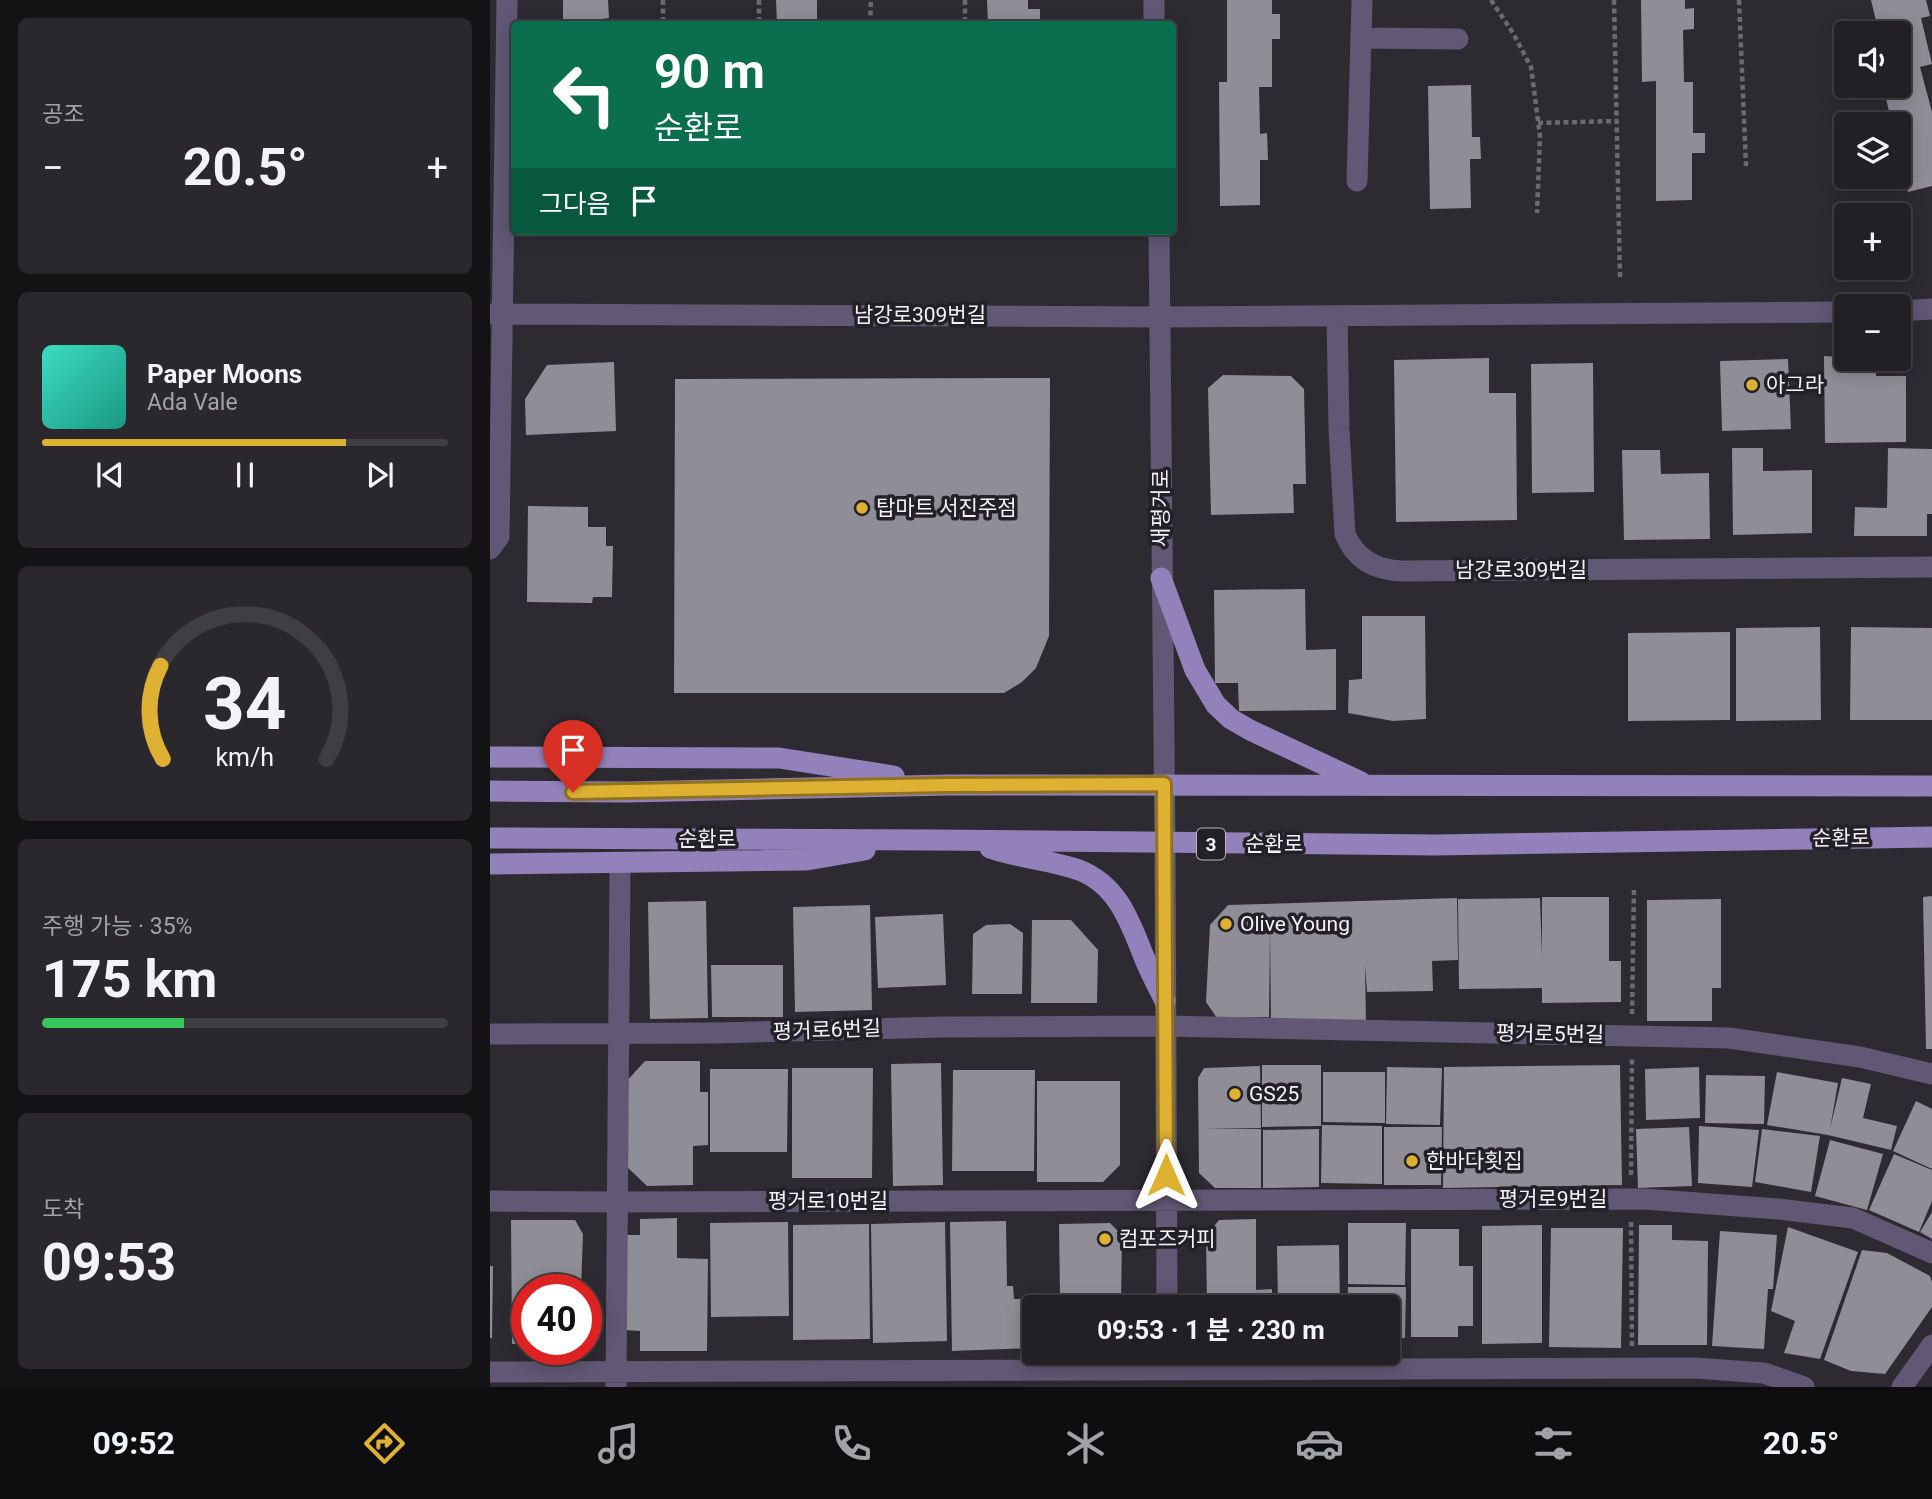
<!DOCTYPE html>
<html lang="ko">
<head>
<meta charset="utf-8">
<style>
	:root { --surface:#222025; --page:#2a282d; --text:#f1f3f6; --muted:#a2a3a7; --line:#3f3e42; --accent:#deb133 }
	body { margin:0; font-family:Roboto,"Noto Sans KR",sans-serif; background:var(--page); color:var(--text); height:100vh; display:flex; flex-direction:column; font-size:26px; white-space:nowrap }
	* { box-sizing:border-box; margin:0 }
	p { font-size:23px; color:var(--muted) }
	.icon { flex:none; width:38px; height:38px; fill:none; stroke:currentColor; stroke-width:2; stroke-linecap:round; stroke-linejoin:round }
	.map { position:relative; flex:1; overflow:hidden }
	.panel { display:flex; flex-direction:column; gap:18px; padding:18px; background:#131214; width:490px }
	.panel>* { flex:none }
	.banner { position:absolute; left:21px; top:21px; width:665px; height:214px; border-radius:7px; box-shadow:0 4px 18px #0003,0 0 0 2px var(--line); background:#0b6e4f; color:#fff; overflow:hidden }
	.controls { position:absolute; left:1344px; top:21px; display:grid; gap:14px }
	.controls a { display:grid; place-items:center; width:77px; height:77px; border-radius:7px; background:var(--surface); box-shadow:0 4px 18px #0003,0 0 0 2px var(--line); font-size:35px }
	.speed { position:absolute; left:21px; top:1274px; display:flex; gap:14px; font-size:35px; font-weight:700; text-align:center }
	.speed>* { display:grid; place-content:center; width:91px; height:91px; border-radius:50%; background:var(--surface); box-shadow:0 4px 18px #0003,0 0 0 2px var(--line); line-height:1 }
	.speed .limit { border:10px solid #d22; background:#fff; color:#111 }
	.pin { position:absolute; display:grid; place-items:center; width:60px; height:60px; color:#fff; margin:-72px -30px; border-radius:50% 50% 50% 0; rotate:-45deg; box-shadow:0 0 7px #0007 }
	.pin .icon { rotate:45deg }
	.me { position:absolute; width:77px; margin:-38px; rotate:0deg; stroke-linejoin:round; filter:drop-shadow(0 0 5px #0008) }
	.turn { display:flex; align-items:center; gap:24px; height:147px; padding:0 28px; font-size:32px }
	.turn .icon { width:91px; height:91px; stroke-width:2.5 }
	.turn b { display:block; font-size:49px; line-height:60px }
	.then { display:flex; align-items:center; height:66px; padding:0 28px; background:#0003; gap:14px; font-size:26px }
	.big { font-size:52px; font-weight:700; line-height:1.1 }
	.panel .widget { flex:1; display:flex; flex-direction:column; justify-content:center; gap:10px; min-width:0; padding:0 24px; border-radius:10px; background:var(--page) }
	.panel .dial { align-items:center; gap:0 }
	.dial svg { height:182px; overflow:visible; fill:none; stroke:var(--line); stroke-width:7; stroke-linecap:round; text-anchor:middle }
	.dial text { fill:var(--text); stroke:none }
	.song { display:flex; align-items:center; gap:21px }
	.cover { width:84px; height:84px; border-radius:10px; background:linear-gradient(135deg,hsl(170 70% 55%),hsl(170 70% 35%)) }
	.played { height:7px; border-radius:4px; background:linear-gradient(90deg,var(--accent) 75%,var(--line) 75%) }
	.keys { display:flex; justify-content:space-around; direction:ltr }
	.heat { display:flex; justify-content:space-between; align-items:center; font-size:38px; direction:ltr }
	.charge { height:10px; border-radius:5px; background:linear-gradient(90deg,#34c759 35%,var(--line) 0) }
	.trip { position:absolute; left:532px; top:1295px; width:378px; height:70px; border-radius:7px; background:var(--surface); box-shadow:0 4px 18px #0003,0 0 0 2px var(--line); font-weight:700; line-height:70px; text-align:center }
	.tab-bar { display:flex; height:112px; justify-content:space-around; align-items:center; background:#0e0d0f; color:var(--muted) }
	.tab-bar .icon { width:49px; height:49px }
	.tab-bar .current { color:var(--accent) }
	.tab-bar b { font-size:32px; color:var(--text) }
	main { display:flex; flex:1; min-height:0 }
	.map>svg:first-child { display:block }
	.building { fill:#8f8d95 }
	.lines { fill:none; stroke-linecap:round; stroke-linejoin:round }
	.path { stroke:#6c6a70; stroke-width:4.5; stroke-dasharray:5 3.5; stroke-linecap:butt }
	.minor { stroke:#605874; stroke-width:21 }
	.major { stroke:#9381bb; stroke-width:21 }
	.route-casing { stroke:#907321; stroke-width:18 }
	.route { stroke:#deb133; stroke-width:12 }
	.poi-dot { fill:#deb133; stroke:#232127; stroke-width:2.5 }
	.labels { text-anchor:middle; stroke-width:7; stroke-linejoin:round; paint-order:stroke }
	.shield { fill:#232127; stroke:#b5b3b8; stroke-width:2 }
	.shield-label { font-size:19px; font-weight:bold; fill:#f3f2f6 }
	.street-label { font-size:21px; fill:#f3f2f6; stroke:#232127 }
	.poi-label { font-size:21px; fill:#f3f2f6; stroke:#232127; text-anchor:start }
</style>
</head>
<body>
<main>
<section class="panel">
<div class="widget"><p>공조</p>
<div class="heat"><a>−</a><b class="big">20.5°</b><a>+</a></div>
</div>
<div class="widget">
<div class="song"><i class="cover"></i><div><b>Paper Moons</b><p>Ada Vale</p></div></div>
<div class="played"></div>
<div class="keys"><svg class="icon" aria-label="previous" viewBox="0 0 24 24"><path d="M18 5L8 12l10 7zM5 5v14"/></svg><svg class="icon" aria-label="pause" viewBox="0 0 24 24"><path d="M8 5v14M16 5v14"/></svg><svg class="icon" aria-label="next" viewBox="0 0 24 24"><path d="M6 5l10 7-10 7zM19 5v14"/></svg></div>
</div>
<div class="widget dial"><svg viewBox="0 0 100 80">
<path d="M14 69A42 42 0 1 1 86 69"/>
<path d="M14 69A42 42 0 0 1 13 28" stroke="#deb133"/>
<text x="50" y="56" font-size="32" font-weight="700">34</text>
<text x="50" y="72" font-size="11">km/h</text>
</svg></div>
<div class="widget"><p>주행 가능 · 35%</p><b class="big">175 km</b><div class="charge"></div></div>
<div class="widget"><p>도착</p><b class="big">09:53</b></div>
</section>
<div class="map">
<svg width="1442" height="1387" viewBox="0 0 1442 1387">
	<rect width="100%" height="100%" fill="#2d2b31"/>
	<path class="building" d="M73,0H118L119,18L111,19V24H73Z
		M286,0H327V21L340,20V24H287Z
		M497,0H538V9H550V24H498Z
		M737,0H782V14H790V39H782V87H769L770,134L777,133L778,160H770V205L730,206L729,82H737Z
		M1151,0H1195V9L1204,8V29L1193,30L1194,82H1203V133H1215V153H1202V200L1166,201V81L1152,82Z
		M1381,0H1436L1440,16L1431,18L1442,64L1430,67L1442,112V186L1418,192L1409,152V124H1402L1393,86H1409V33H1389Z
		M981,85L982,137H990L991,159H980L981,208L940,209L938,86Z
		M1334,356L1386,359V376H1416V442L1335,443Z
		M999,358V393H1026L1027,520L906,522L904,360Z
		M1298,359L1301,429L1232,431L1230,361Z
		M124,362L126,431L36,435L35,399L57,365Z
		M1103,363L1104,492L1042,493L1041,364Z
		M733,375L801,376L814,389L816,484H803L804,513L721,515L718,388Z
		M560,378L559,636L546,668L532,682L514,693H184L185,379Z
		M1242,448H1273V471L1322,470V533L1243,535Z
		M1398,448L1442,449V514H1437V536H1364L1365,507L1397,508Z
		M1132,450H1170L1171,474L1219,473L1220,539L1134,540Z
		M38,506L98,507V527H116V546H123L122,597H103L102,603L37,602Z
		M815,589L816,650L846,649V710L749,711L748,683H725L724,590Z
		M872,616H935L936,719L903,721L858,713L859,680L872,679Z
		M1330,627L1331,720L1246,721V628Z
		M1361,627L1442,628V720H1360Z
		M1240,632V720L1138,721V633Z
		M1442,896V1049H1436L1433,897Z
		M1052,897H1119V961H1131V1002L1052,1003V988L969,989L968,899L1050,898L1052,956Z
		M967,898L968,960L942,961L943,991L877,992L875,964L876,1023L781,1025L780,932L779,1017L727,1018L716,1002L720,925L738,905Z
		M1231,899V988H1222V1021H1157V900Z
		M216,901L218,1018L160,1019L158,902Z
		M380,905L382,1010L305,1012L303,907Z
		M453,914L456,985L388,988L385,917Z
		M542,920H581L608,950L607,1003H541Z
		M520,924L533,933L532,994H482L483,934L496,925Z
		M221,965H293V1017H222Z
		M155,1061H210V1092H218V1145L203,1146V1185L157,1186L136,1166L134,1084Z
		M451,1063L453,1185L403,1186L401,1064Z
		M772,1065H831V1126L772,1127Z
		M1130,1065L1132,1185L953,1188L954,1067Z
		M770,1066L771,1128L712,1129H771V1188H725L709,1173L708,1078L714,1068Z
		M897,1067L952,1068L950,1125L896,1124Z
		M1209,1067L1210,1118L1156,1120L1155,1069Z
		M302,1068H383L382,1178H302Z
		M220,1069H298L297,1152H220Z
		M463,1070H545L544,1171H462Z
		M833,1072H895V1123L833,1122Z
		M1287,1072L1348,1083L1340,1129L1352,1078L1381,1084L1373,1118L1407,1126L1401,1150L1338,1135L1277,1125Z
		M1216,1075L1275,1076L1274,1124L1215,1123Z
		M547,1081H630V1165L613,1182H547Z
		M1426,1101L1442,1109V1169L1403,1151Z
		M832,1125L892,1126V1184L831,1183Z
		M1209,1126L1269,1130L1262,1187L1208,1183Z
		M894,1127H952L951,1185H894Z
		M1199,1127L1202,1186L1148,1188L1146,1129Z
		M829,1129V1187L773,1188V1130Z
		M1272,1129L1330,1136L1321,1192L1265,1182Z
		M1340,1140L1393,1154L1377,1210L1325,1196Z
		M1404,1154L1442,1170V1201L1429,1232L1379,1210Z
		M1442,1212V1239L1430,1232Z
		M187,1218V1258L218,1259L217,1351H150V1331L135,1330V1235H150V1219Z
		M766,1219V1290L782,1289V1307H717L716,1236L729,1220Z
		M21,1220H85L93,1234L91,1290H37V1344H22Z
		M516,1221L517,1286H523L524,1299L570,1298L569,1224L620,1223L632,1235L631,1307H544V1348L462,1351L460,1222Z
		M298,1222L299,1316L221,1317L220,1223Z
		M455,1222L457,1341L383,1343L381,1224Z
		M858,1223H916L915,1285L858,1284Z
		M379,1224L380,1339L303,1340V1225Z
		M1052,1225V1343L992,1344V1226Z
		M1149,1225H1182V1240L1218,1241L1217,1345H1148Z
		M1298,1227L1368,1252L1330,1359L1294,1353L1305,1321L1281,1311Z
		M1061,1228H1133L1131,1348L1059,1347Z
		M921,1229H969V1266H983V1326H968V1337H921Z
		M1230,1231L1287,1235L1283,1289H1278L1274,1349L1222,1346Z
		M849,1245L850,1307H788L787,1246Z
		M1372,1250L1397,1253L1440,1276L1442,1282V1307L1395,1374L1361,1371L1334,1360Z
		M0,1266H3L2,1338H0Z
		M858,1287H916L915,1338L898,1337V1307H857Z"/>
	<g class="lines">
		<path class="path" d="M173,0V24
			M269,0V24
			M475,0V24
			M1001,0L1023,33L1041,67L1050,136L1047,213
			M1124,0L1130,278
			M1249,0L1256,166
			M380,24L381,0
			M1048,123L1127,121
			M1142,1014L1144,887
			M1141,1175L1142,1058
			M1141,1222L1142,1347"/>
		<path class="minor" d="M664,0V24
			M871,38L968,39
			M867,181L872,0
			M669,231L675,843L677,1307
			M1409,311L1442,309
			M0,314L670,317L1356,312
			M847,316L849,429L855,534C865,559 885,570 912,571L1442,567
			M0,549L9,537L17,0
			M0,1034L225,1033L452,1027L675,1026L1239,1038L1370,1057L1442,1074
			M0,1201L127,1202L1154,1199L1288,1209L1363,1218L1442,1253
			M0,1372L1205,1368L1274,1373L1314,1387
			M126,1387L130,864
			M1412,1387L1442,1345"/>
		<path class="major" d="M671,578L705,670L726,705L741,719L760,730L871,782
			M0,757L289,758L404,776
			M0,791L138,792L458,785L1442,786
			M0,838L444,840L946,845L1442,837
			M500,848C529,858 560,860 589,870C628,885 640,922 654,957C660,972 668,987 675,1001
			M0,864L317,860L375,850"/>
	</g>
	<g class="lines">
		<g class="route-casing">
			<path id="route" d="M83,792L458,785L674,784L676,1175"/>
		</g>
		<use href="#route" class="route"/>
	</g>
	<g class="poi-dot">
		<circle cx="1262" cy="385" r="7"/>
		<circle cx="372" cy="508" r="7"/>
		<circle cx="736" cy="924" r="7"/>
		<circle cx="745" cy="1094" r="7"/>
		<circle cx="922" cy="1161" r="7"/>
		<circle cx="615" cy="1239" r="7"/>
	</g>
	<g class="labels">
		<rect class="shield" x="707" y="828.5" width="28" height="31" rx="5"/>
		<g class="shield-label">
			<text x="721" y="851">3</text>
		</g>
		<g class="street-label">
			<text x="430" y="322">남강로309번길</text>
			<text transform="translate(671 508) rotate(-90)" y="7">새평거로</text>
			<text x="1031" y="577">남강로309번길</text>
			<text transform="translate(1351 838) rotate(-1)" y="7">순환로</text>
			<text x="217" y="846">순환로</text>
			<text x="784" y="851">순환로</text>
			<text transform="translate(337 1030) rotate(-2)" y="7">평거로6번길</text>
			<text transform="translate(1060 1034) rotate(1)" y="7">평거로5번길</text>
			<text x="1063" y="1206">평거로9번길</text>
			<text x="338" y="1208">평거로10번길</text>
		</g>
		<g class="poi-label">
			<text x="1276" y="392">아그라</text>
			<text x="386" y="515">탑마트 서진주점</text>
			<text x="750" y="931">Olive Young</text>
			<text x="759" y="1101">GS25</text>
			<text x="936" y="1168">한바다횟집</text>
			<text x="629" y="1246">컴포즈커피</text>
		</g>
	</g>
</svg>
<div class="controls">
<a><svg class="icon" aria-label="sound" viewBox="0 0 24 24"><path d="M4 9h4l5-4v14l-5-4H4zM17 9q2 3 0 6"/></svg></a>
<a><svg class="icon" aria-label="layers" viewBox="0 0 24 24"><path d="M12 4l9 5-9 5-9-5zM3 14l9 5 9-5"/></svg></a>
<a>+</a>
<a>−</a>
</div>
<div class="speed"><div class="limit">40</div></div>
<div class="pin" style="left:83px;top:792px;background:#d93025"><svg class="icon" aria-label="arrive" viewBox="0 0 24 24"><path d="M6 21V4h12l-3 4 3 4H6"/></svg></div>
<svg class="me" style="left:676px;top:1175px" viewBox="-20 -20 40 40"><path d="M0-17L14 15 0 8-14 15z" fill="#deb133" stroke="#fff" stroke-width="4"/></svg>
<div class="trip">09:53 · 1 분 · 230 m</div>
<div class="banner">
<div class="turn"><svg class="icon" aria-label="left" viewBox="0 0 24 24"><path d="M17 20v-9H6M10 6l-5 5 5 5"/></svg><div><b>90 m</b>순환로</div></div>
<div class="then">그다음<svg class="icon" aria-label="arrive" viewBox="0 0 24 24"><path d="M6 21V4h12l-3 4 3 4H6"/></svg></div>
</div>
</div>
</main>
<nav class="tab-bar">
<b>09:52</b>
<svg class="icon current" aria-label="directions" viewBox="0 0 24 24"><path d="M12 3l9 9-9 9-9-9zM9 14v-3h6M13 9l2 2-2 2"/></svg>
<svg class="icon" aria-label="music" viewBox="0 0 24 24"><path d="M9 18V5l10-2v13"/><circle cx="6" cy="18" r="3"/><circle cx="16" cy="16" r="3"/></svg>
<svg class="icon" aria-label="phone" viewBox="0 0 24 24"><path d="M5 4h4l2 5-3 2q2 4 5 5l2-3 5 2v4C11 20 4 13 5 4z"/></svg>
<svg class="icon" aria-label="climate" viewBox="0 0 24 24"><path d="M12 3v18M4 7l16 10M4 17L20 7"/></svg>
<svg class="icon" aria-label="car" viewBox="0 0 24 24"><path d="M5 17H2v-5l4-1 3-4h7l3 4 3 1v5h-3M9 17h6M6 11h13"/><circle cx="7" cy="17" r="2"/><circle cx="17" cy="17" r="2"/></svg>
<svg class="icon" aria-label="filters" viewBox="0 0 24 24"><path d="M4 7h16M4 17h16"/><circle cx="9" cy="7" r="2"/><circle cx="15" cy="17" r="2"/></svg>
<b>20.5°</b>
</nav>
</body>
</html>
